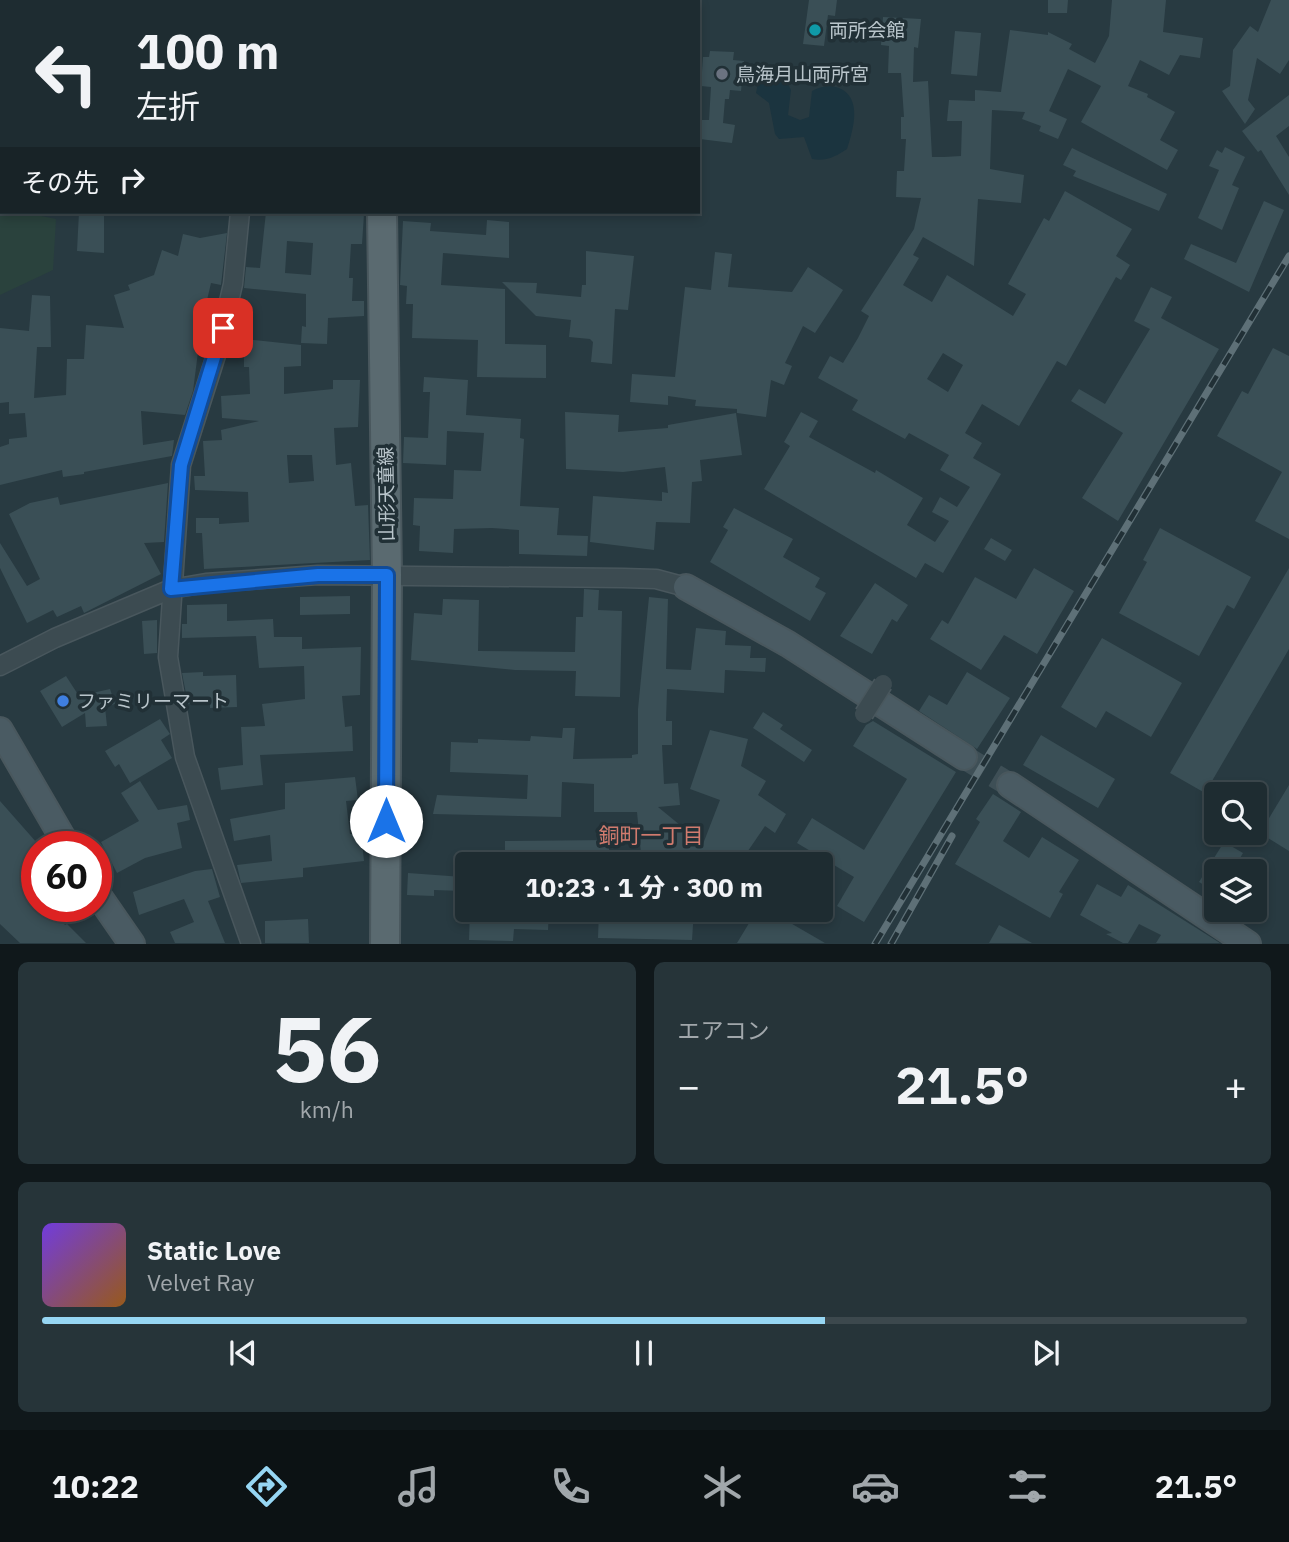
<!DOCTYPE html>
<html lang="ja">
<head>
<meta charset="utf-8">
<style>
	:root { --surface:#1e2c31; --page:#263439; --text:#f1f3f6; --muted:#a1a7ab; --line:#3c484d; --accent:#96d6f3 }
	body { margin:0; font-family:"IBM Plex Sans","Noto Sans JP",sans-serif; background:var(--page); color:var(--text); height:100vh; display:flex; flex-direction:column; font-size:26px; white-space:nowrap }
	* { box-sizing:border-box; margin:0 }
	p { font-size:23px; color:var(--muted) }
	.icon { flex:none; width:38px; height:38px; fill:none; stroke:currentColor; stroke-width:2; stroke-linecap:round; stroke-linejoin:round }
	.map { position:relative; height:944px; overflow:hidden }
	.panel { display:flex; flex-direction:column; gap:18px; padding:18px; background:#10181b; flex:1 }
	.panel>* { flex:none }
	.top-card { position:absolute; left:0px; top:0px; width:700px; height:214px; box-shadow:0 4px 10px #0003,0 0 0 2px var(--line); background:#1e2c31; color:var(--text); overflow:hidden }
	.fabs { position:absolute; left:1204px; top:782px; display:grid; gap:14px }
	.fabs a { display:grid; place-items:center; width:63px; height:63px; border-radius:7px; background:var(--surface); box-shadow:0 4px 10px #0003,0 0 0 2px var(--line); font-size:35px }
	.speed { position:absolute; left:21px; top:831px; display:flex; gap:14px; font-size:35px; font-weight:700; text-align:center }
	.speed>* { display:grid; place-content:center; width:91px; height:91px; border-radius:50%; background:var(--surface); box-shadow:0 4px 10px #0003,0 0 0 2px var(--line); line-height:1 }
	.speed .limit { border:10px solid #d22; background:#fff; color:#111 }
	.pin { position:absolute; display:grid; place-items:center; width:60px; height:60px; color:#fff; margin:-30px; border-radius:14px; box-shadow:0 4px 10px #0006 }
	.me { position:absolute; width:77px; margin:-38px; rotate:0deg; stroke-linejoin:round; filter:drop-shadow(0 0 5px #0008) }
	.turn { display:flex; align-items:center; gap:24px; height:147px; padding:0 21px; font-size:32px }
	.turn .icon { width:91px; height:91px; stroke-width:2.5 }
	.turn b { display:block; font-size:49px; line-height:60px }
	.then { display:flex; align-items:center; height:66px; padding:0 21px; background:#0003; gap:14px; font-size:26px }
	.big { font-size:52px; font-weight:700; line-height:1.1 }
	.panel .widget { flex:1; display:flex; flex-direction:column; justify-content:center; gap:10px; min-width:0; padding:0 24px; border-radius:10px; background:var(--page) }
	.panel .dial { align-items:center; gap:0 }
	.dial b { font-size:91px; line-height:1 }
	.song { display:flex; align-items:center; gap:21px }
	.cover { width:84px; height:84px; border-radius:10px; background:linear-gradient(135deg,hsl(260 70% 55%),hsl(30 70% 35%)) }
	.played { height:7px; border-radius:4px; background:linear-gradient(90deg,var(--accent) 65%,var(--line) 65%) }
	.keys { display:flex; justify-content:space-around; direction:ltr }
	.heat { display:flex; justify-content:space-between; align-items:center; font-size:38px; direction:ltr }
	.panel .tiles { flex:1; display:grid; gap:18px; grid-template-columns:1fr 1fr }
	.widget:last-child { grid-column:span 2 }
	.trip { position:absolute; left:455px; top:852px; width:378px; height:70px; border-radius:7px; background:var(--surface); box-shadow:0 4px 10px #0003,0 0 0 2px var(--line); font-weight:700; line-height:70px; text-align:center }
	.tab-bar { display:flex; height:112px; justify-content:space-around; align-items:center; background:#0c1214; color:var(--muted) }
	.tab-bar .icon { width:49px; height:49px }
	.tab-bar .current { color:var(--accent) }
	.tab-bar b { font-size:32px; color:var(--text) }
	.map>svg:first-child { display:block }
	.green { fill:#2a423d }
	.water { fill:#1b343f }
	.building { fill:#3a4f56; fill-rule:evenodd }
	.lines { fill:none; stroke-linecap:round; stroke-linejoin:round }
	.secondary-tunnel { stroke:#3e4f56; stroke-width:24; stroke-dasharray:24 12; stroke-linecap:butt }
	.street-casing { stroke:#49575d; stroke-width:21 }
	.secondary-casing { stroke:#49575d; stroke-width:28 }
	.primary-casing { stroke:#49575d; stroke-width:32 }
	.street { stroke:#3c4b51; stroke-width:18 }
	.secondary { stroke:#4a5b63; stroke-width:24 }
	.primary { stroke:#5a6a70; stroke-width:28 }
	.rail-casing { stroke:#5e7077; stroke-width:7 }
	.rail { stroke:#213036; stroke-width:4.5; stroke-dasharray:13; stroke-linecap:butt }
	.street-bridge-casing { stroke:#49575d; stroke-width:21; stroke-linecap:butt }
	.street-bridge { stroke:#3c4b51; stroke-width:18 }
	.route-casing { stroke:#114b97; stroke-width:18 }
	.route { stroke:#1a73e8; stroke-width:12 }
	.culture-dot { fill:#0f9aa8; stroke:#213036; stroke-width:2.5 }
	.worship-dot { fill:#6b7280; stroke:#213036; stroke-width:2.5 }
	.shop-dot { fill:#3f7fe0; stroke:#213036; stroke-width:2.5 }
	.labels { text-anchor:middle; stroke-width:7; stroke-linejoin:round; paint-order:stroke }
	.poi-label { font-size:19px; fill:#b9c5cb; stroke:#213036; text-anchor:start }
	.street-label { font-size:19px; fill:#b9c5cb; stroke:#213036 }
	.neighbourhood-label { font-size:21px; fill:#d17b6e; stroke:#213036 }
</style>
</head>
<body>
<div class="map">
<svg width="1289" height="944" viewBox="0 0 1289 944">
	<rect width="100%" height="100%" fill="#283a41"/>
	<path class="green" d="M0,207L2,212H22L56,219L53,270L0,295Z"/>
	<path class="water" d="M771,73L783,74L791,90L788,115L800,120L809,117L812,91C821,86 830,85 839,88C863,98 853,130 847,149C837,156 825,162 812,159L804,137L779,139L775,134L769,103L756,93L759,78Z"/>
	<path class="building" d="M809,0H837L835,16L828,15L824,46L803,44Z
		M1048,0H1068L1067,13H1048Z
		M1112,0H1166L1163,32L1203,38L1200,58L1180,55L1169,75L1140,60L1128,86L1148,94L1147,97L1175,112L1160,140L1178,150L1167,170L1081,122L1101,86L1068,69L1049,111L1067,119L1058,139L1039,131L1041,126L1022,119L1025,112L992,110L990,169L1024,175L1021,203L978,199L974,266L923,237L913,255L919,258L903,285L932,302L947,275L1013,316L1026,294L1008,284L1044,218L1049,221L1065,191L1132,229L1116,256L1130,265L1121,280L1116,277L1066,366L1057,361L1019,426L982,404L965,433L982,443L973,458L1001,474L943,573L925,563L916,578L764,489L790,446L784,442L801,412L818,421L809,437L875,473L876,470L923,498L907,525L935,542L949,521L932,512L940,497L957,507L970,487L940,470L949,455L909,433L905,439L852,410L858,400L818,378L830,356L843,363L858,338L869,316L861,311L914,229L921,198L896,197L897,171H904L906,139H901V117H904L901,73H888L889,46L881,45L883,17L921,19L918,48L914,47L913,82L928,81L932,157H944L961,156L962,121H947L949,100L975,101V90L1001,92L1010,30L1048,35V32L1072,44L1069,49L1095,63L1109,36ZM943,353L963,365L948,392L927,379Z
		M1271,0H1289V60L1280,74L1257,58L1248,100L1255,109L1245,124L1222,91L1230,86L1233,50L1250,26L1258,32Z
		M955,31L981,33L977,76L951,74Z
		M710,51L734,52L733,60L744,61L741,91L730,90L729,99H725L723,123L735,125L732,143L700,139L701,120H709L711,87L701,86L703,57H709Z
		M1289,95V126L1276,136L1289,157V195L1261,150L1258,152L1242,131Z
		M1225,147L1245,157L1232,185L1239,188L1222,230L1198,218L1219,170L1209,166L1217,150L1222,153Z
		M1072,148L1167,194L1159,211L1073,176L1076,171L1063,165Z
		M1264,201L1284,210L1249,292L1184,259L1191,244L1236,263Z
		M79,212H104V253L77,251Z
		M266,212L364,214L362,244H351L349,278H353L352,301H364V316L328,318L327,344L301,343L302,326L306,327V294L244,288L246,267L260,268ZM287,241L313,243L311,275L285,273Z
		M487,220L509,222V258L443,253L441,285L505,289V344L546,345V378L477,377L478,340L412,338L413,304H406L407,286L400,285L403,221L431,223L430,231L486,235Z
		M227,233L221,285L211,283L200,330H207L206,348L205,352H198L193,391L185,415L141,411L143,445L174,440L172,456L84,472V474L63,477L62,470L0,485V447L9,444V439L27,437L25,413L9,414V402L0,403V328L29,331L32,295L50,296L51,347H37L34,398L66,395L67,359H84L86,325L124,328L114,295L130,290L128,285L154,275L162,250L178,256L183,234L200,238Z
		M586,251L634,256L628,310L615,309L612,364L591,362L593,342L590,339L569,337L571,320L536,316L502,282L537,283L536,293L581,297L582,285H586Z
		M715,252L732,254L728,287L792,292L808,267L843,290L815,333L803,326L785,363L792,366L784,385L771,380L766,417L737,413V409L695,406L696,400L668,396V405L630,402L632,374L675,377L685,287L711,290Z
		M1151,287L1172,297L1161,318L1219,349L1118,521L1082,498L1123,433L1071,401L1079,389L1105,404L1150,329L1134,321Z
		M244,339L301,345V366L284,367V394L333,389V380H360L358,427L334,428L336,465L351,463L355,506L368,505L370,560L204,569L202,533H196V518H219V524L249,522L248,492L195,490L194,476H205L203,441L222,440L221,430L259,421L222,418L221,396L250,394L249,367H244ZM287,455H312L314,481L289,483Z
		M1273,348L1289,356V539L1255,521L1282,472L1217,436L1242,391L1248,394Z
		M424,377L468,380L466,415L521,419L520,438L524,439L520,506L559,508L557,535L588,536L587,556L519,554V530L492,528L454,529L453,553L419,551L420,526L413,525L414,498L453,499L454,470L481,471L484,433L447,431L446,465L403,463L404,437L428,438L430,392H423Z
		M565,412L619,415L618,432L668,428V425L736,413L742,455L700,460L702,481L692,482L690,523L656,522L654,550L590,542L593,496L662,501V492L668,493L665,467L623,472L566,469Z
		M168,483L164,542L144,543L161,574L84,613L81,606L57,617L53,610L27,623L0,568V543L27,586L40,579L9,514L30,503L58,497L60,505Z
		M734,508L793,539L783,557L820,578L815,587L826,593L810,621L710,562L728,530L723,527Z
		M1160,528L1251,577L1234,609L1227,605L1199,656L1119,613L1147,562L1143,560Z
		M991,538L1012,550L1005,561L984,549Z
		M1034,568L1074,591L1037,654L1004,635L981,670L930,639L942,620L948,624L975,577L1016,599Z
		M1289,568V649L1205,793L1170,773Z
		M875,583L908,605L897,622L892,619L872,654L840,636Z
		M584,589L599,590L598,610L622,611L620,697L575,696L576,671L515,670L411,660L414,613L442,615L443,599L479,600L478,651L575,652L576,617H583Z
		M350,596V614L300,615V597Z
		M649,597L668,599L666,669L691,670L696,628L726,631L725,645L751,646L750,658H766L765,672L725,670L724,693L667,689L666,721H672V745H662L664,784L678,783L680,805L658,807L703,844L720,800L690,789L710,730L748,739L741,766L766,781L758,795L786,814L775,833L765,826L739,864L690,861V864H642L637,812H594V784L562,782L561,817L433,814L437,795L527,799L528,775L450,772L451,742L478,743V739L530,741L531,736L562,738L563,728H575L573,759L632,758V755L638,754V709Z
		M227,604V621L273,619L274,637H302V649L361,647L360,695L342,696L345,727L352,726L353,751L260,755L263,785L221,790L218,768L243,765L241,727L265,726L262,704L305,699L304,666L259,668L256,636L182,638V624H187V605Z
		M157,620V653L144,654L142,621Z
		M1102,638L1182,683L1151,737L1106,711L1096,728L1061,707Z
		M203,672V676L236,675L237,707L210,708V703L188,704L182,673Z
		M967,672L1010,698L977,749L919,711L929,695L947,705Z
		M66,676L79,696L110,689L115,704L105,707L107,726L86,727L85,713L62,727L40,691Z
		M763,712L783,725L780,729L812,750L804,762L753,728Z
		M160,719L170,734L161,740L172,758L130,783L119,764L115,767L105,751Z
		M873,721L956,772L864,922L837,906L854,877L797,843L812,818L864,850L907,779L853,746L866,725Z
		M1041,735L1115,779L1098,808L1023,765Z
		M355,777L358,800L346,801L350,834L361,833L364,861L303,868V877L241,883L237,865L272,861L270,835L234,841L230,819L285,809V783Z
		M140,781L158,810L187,805L190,820L177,823L182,848L145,858L117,873L101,842L139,821L121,793Z
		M1289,785V851L1260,833Z
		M993,794L1021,812L1003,841L1029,858L1042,837L1079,860L1059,892L1063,894L1050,918L955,864L980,822L976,819Z
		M0,801L37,843V906H46L52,921L59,918L65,925L67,924L86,943H20L0,924Z
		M609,840V864H520V859L505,860V841Z
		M1224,842L1243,853L1232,872H1216V892L1199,882Z
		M212,869L220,897L208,901L225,943H175L170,932L194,922L184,899L139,915L133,892L195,871Z
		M408,873L463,877L462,891L434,890V896L407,895Z
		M1097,884L1121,897L1128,885L1220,943H1156L1161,935L1139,924L1128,943H1123L1106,934L1112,933L1080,915Z
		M470,910H549L548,930L514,929L513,941L469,940Z
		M599,910H694L692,940L598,938Z
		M757,910H768L825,943H737Z
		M308,919L309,943H265V921Z
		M999,925L1032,943H989Z"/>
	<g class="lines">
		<path class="secondary-tunnel" d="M964,757L1010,785"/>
		<g class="street-casing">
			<path id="street" d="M235,0V2
				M240,212L233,284L218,349L181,465L168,657L185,757L251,944
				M0,666L55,638L171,589L206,583L318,575L623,578L656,579L686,587"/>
		</g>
		<g class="secondary-casing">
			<path id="secondary" d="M686,587L788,644L964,757
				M0,730L68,847
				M1010,785L1248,944
				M96,892L132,944"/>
		</g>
		<g class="primary-casing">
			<path id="primary" d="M384,2V0
				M382,212L387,575L385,944"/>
		</g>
		<use href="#street" class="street"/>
		<use href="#secondary" class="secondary"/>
		<use href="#primary" class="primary"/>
		<g class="rail-casing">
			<path id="rail" d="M875,944L1289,256
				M891,944L952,836"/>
		</g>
		<use href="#rail" class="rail"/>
		<g class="street-bridge-casing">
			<path id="street-bridge" d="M864,714L883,684"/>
		</g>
		<use href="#street-bridge" class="street-bridge"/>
	</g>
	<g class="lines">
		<g class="route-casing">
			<path id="route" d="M223,328L181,465L171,589L318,575H387L386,821"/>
		</g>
		<use href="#route" class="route"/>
	</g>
	<circle class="culture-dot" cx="815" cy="30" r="7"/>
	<circle class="worship-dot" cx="722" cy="74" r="7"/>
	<circle class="shop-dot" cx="63" cy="701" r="7"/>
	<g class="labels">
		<g class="poi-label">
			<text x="829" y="37">両所会館</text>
			<text x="736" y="81">鳥海月山両所宮</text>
			<text x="77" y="708">ファミリーマート</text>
		</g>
		<g class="street-label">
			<text transform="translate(386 494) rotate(-91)" y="7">山形天童線</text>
		</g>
		<g class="neighbourhood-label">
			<text x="651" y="843">銅町一丁目</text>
		</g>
	</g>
</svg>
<div class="fabs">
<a><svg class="icon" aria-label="search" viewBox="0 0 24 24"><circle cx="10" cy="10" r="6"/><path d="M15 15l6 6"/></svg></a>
<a><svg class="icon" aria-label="layers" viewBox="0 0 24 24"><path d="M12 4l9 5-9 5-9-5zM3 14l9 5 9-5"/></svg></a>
</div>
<div class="speed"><div class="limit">60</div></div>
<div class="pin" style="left:223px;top:328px;background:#d93025"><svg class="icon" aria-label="arrive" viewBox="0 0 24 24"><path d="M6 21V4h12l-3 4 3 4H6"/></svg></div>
<svg class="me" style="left:386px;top:821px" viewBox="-20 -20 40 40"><circle r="19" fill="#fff"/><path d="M0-13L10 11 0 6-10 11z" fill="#1a73e8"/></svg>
<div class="trip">10:23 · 1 分 · 300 m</div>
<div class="top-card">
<div class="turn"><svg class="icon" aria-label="left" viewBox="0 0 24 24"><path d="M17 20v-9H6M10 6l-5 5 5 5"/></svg><div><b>100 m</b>左折</div></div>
<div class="then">その先<svg class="icon" aria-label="right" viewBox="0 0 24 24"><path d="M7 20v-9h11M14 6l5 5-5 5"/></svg></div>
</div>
</div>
<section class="panel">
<div class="tiles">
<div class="widget dial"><b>56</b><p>km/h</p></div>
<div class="widget"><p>エアコン</p>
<div class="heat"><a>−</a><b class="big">21.5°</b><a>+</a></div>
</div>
<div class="widget">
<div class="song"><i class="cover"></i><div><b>Static Love</b><p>Velvet Ray</p></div></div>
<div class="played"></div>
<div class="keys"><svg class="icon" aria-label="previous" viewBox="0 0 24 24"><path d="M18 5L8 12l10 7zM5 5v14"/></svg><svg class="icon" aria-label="pause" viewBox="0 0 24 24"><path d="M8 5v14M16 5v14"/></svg><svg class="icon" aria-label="next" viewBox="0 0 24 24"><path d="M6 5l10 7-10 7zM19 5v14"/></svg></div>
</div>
</div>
</section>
<nav class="tab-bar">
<b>10:22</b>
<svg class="icon current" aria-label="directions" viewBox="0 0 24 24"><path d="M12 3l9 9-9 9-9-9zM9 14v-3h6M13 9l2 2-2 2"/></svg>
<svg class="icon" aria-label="music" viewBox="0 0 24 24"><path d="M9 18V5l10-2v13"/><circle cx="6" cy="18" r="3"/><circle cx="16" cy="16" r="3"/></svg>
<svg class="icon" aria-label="phone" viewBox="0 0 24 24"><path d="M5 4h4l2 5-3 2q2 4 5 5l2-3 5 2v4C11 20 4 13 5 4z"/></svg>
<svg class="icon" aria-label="climate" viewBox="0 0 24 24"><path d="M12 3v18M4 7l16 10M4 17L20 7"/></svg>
<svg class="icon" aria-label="car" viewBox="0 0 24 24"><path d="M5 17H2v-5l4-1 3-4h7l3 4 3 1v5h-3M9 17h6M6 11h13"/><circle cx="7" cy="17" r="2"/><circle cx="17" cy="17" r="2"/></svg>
<svg class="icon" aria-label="filters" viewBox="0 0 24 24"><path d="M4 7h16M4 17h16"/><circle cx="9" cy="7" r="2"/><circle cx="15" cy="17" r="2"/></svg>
<b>21.5°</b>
</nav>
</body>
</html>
